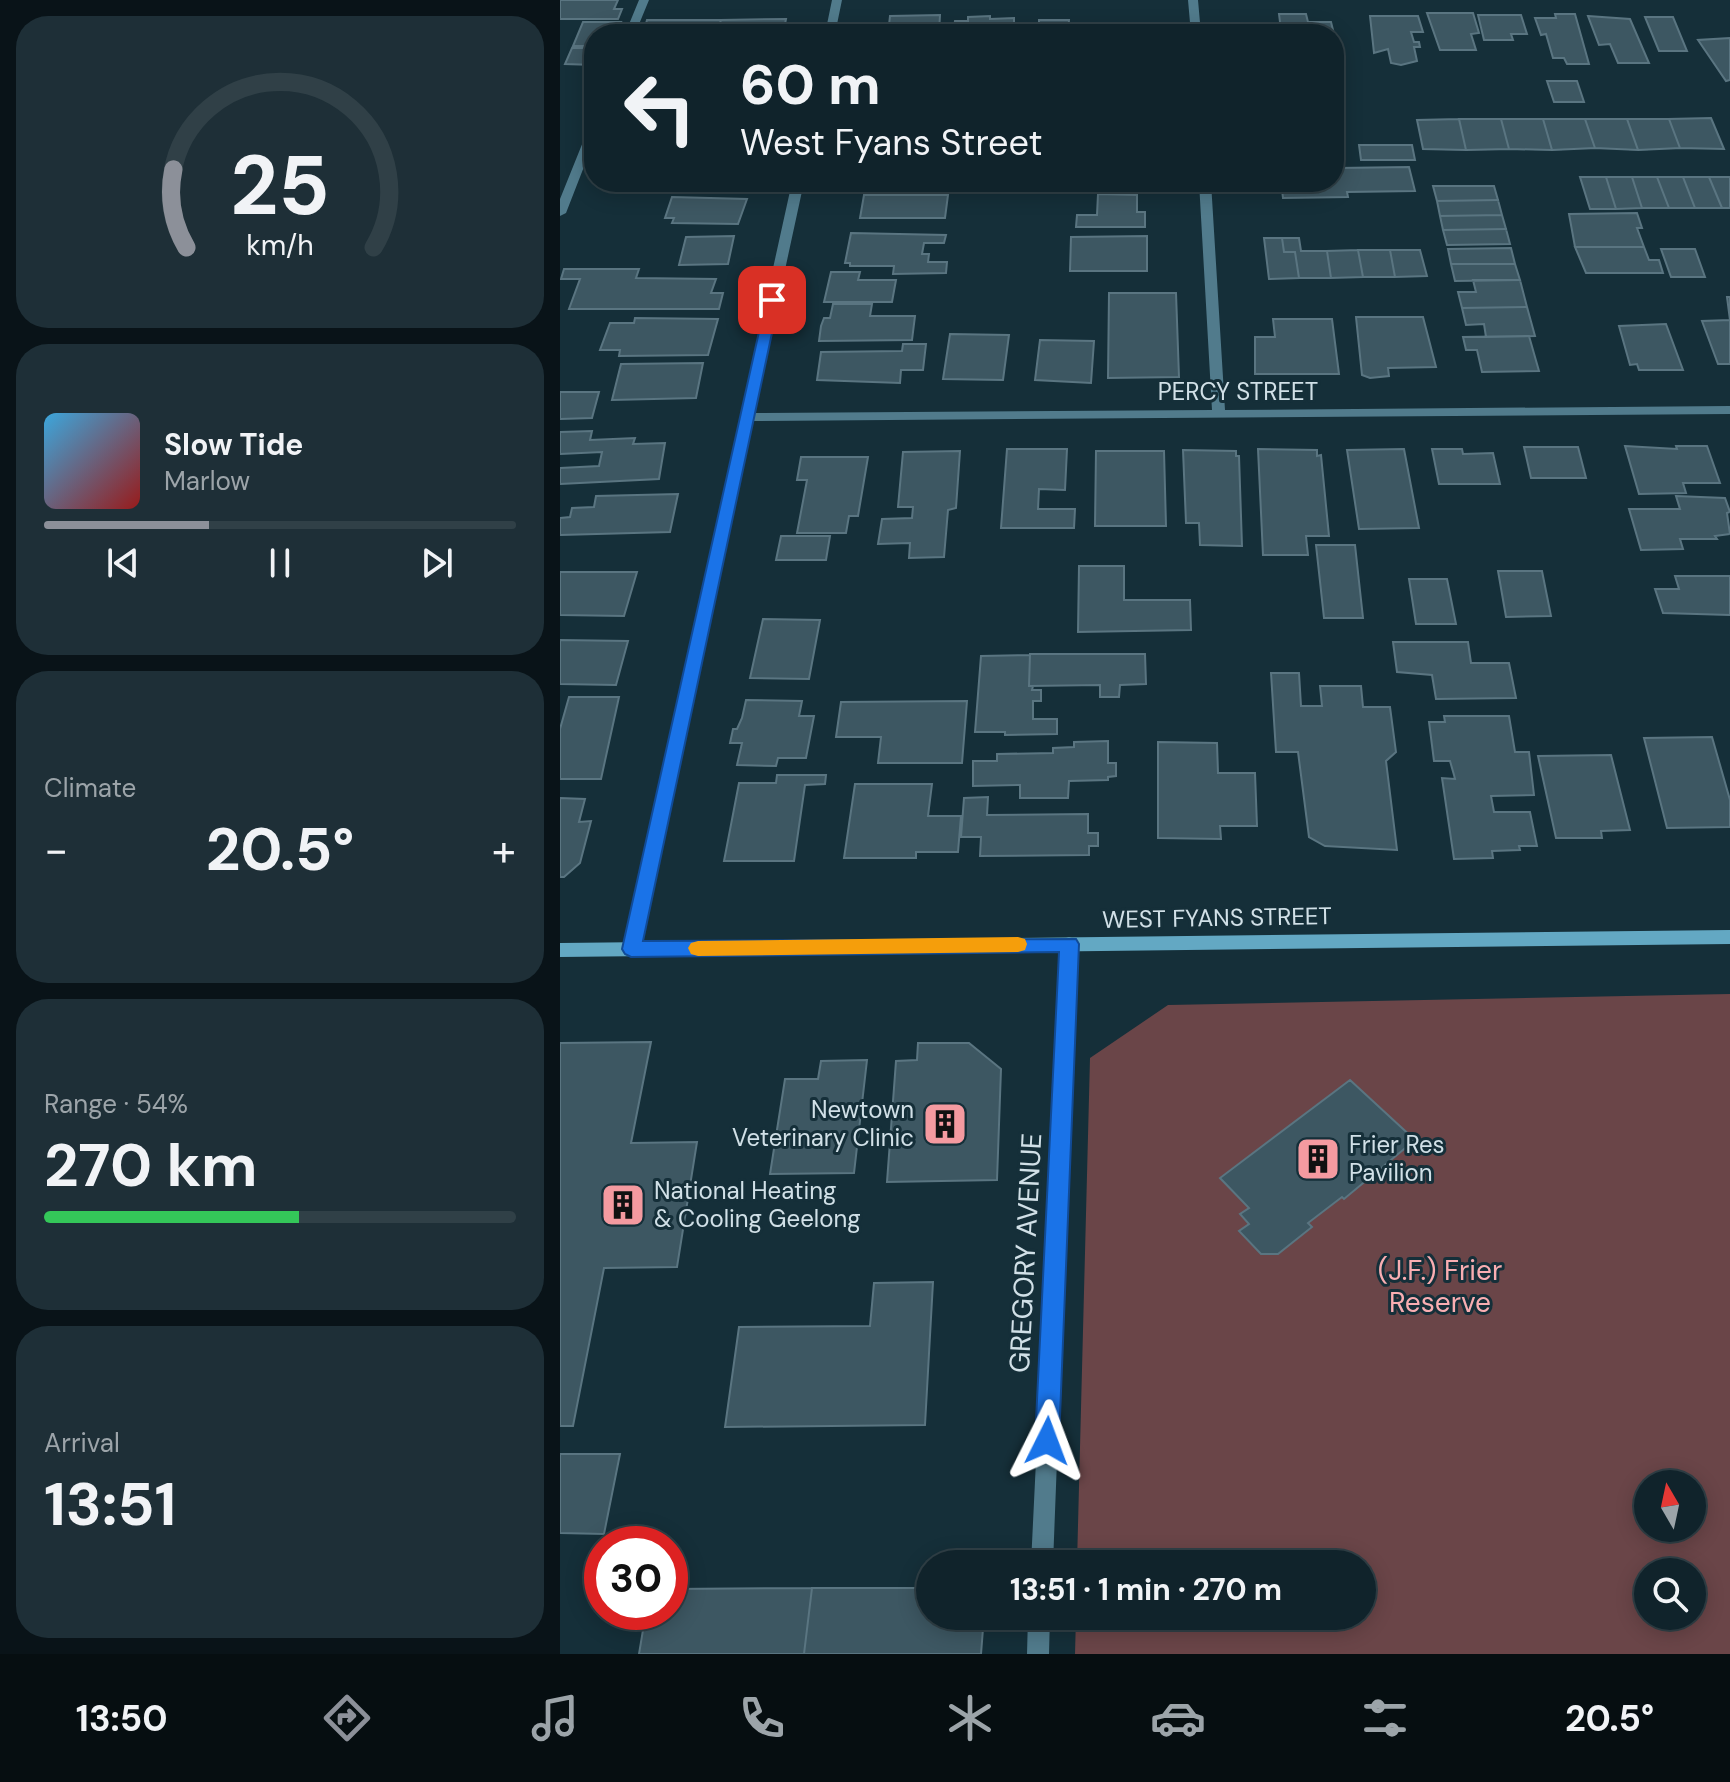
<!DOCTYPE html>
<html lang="en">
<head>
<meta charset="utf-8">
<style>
	:root { --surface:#10232b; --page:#1e2f37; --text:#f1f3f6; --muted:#9ca4a9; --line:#304047; --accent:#8c9099 }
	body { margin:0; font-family:"DM Sans",sans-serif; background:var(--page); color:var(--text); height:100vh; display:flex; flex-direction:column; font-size:30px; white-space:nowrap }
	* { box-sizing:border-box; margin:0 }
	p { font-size:26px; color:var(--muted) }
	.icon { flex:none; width:44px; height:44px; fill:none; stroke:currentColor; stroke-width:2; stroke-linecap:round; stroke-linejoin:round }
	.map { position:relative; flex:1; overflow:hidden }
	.panel { display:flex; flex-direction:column; gap:16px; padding:16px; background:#091318; width:560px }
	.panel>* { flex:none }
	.hud { position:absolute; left:24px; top:24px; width:760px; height:168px; border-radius:32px; box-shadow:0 4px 20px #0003,0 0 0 2px var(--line); background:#10232b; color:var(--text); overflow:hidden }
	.needle { width:52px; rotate:351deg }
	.controls { position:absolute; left:1074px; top:1470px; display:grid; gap:16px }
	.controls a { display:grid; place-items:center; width:72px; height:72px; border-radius:50%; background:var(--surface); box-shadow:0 4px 20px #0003,0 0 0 2px var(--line); font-size:40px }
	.speed { position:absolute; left:24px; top:1526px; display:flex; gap:16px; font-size:40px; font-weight:700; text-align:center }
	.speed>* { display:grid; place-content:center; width:104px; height:104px; border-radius:50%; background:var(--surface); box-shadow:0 4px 20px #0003,0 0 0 2px var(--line); line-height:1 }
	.speed .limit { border:12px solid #d22; background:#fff; color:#111 }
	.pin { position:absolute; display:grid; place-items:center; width:68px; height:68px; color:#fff; margin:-34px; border-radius:16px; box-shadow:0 4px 12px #0006 }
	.me { position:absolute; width:88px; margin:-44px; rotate:3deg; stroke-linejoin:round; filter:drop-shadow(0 0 6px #0008) }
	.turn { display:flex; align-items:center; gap:28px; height:168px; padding:0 24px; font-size:36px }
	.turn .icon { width:104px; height:104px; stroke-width:2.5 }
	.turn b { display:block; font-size:56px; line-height:68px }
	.big { font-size:60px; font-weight:700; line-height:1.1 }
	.panel .widget { flex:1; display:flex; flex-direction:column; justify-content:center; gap:12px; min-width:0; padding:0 28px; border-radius:32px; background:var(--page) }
	.panel .dial { align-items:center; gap:0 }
	.dial svg { height:208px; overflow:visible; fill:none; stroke:var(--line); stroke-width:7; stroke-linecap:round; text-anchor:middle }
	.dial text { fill:var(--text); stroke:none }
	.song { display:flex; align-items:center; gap:24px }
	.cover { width:96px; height:96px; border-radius:12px; background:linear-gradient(135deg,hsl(200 70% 55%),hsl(0 70% 35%)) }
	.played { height:8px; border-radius:4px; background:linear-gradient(90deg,var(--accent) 35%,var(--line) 35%) }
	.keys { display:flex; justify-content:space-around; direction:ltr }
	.heat { display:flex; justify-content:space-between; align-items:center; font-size:44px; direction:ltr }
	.charge { height:12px; border-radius:6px; background:linear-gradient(90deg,#34c759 54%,var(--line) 0) }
	.trip { position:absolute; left:356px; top:1550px; width:460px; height:80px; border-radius:40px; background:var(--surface); box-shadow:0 4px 20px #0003,0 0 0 2px var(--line); font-weight:700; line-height:80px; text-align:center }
	.tabs { display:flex; height:128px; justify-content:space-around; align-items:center; background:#060e11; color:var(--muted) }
	.tabs .icon { width:56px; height:56px }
	.tabs .selected { color:var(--accent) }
	.tabs b { font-size:36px; color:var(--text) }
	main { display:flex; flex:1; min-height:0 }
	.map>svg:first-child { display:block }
	.green { fill:#6a4548; fill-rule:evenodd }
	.building { fill:#3d5762; stroke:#5a7581; stroke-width:2 }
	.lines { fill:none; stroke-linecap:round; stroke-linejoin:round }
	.service { fill:#517b8c; fill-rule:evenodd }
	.minor { fill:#517b8c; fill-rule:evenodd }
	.secondary { fill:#63a8c3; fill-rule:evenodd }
	.route { fill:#1a73e8; stroke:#114b97; stroke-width:2 }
	.slow { fill:#f59e0b }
	.labels { text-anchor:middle; stroke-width:6; stroke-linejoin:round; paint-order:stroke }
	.street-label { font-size:24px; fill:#d1e0e7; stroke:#152f39 }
	.poi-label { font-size:24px; fill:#d1e0e7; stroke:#152f39; text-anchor:start }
	.near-street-label { font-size:28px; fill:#d1e0e7; stroke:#152f39 }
	.near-park-label { font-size:28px; fill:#f9aeb2; stroke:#152f39 }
</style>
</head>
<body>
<main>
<section class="panel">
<div class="widget dial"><svg viewBox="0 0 100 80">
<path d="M14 69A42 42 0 1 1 86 69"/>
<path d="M14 69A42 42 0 0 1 9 39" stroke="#8c9099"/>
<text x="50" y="56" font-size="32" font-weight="700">25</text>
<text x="50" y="72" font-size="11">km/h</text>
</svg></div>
<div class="widget">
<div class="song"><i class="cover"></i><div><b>Slow Tide</b><p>Marlow</p></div></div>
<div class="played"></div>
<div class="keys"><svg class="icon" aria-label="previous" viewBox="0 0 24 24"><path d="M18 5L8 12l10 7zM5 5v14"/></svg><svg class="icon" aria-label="pause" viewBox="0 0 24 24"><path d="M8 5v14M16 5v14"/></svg><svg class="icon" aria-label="next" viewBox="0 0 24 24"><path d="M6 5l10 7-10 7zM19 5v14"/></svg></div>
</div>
<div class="widget"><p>Climate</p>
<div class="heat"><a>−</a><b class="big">20.5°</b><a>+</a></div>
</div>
<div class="widget"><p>Range · 54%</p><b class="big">270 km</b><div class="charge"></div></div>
<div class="widget"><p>Arrival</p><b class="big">13:51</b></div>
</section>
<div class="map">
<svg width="1170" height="1654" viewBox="0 0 1170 1654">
	<rect width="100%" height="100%" fill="#152f39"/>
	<path class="green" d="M1170,994V1654H515L516,1616H802V1564H517L530,1058L608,1005ZM1088,1484H1132V1528H1088ZM1088,1572H1132V1616H1088Z"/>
	<path class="building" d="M0,0H58L54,9H62L58,19H0Z
		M867,13H913L919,33L911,34L916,50H880Z
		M719,14H746L748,22H771L774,34H728V30H721Z
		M995,14H1015L1029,64H1007L1004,58H993L986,34L981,35L975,18H996Z
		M380,15L379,33L387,34H328L330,16Z
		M918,15H961L967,34H951L953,40H924Z
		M430,16V19L454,18V32L462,34H393L395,21H408V17Z
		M810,16H858L863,32H851L854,42H859L860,47H854L857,61L841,65L831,63L828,49L814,53Z
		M1028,16L1070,19L1089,63H1058L1050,44L1039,45Z
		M1085,17H1113L1127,51H1099Z
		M226,19L223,34H156L161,20Z
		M87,20H161L156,34H83Z
		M479,20H509L508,34H479Z
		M23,22H61L56,34H34V46H13Z
		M543,24L583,26L584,34H544Z
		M689,24H715L716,34H690Z
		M1170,38V80L1166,81L1138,40Z
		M12,48H34V65L5,64Z
		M774,62H778L783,87H774Z
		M987,81H1017L1024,102H994Z
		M1151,118L1164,149L1120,148L1109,119Z
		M899,119H941L949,149L906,150Z
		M899,119L906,150L863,149L857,120Z
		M941,119H983L992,150L949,149Z
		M983,119H1025L1035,148L992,150Z
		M1025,119H1067L1078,150L1035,148Z
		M1067,119H1109L1120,148L1078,150Z
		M799,145H852L855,160H801Z
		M849,167L855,191L787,192L788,197L723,198L721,182H774V172H779L778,168Z
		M1020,177H1046L1056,209H1030Z
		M1046,177H1072L1082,208L1056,209Z
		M1072,177H1097L1109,208H1082Z
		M1097,177H1123L1135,208H1109Z
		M1123,177H1149L1162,208H1135Z
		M1149,177H1170V208H1162Z
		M126,182H190L189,187H124Z
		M298,182H423V187L297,190Z
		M515,182H590V188L524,189L515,187Z
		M873,186H934L938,200L877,201Z
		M538,194L577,195V212H585V227H516L517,215H537Z
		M304,195H388L385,218H300Z
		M112,197L187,199L178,224L112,223L114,218H105Z
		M938,200L942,215L880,216L877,201Z
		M1077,213L1082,228H1077L1084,247H1015L1009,214Z
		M942,215L946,229L883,230L880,216Z
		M946,229L950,244L887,245L883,230Z
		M291,233L386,235L384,243H364L362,254H369L368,262H387L386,273L333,274L334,266H290V263H285Z
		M174,236L168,264L119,265L126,237Z
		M587,236V271H510L511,237Z
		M704,238H722L724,252H735L739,278L709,279Z
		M722,238H739L741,251H767L771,278H739L735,252H724Z
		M1015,247H1084L1089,260H1099L1103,273H1026Z
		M951,248L955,264H891L888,249Z
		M1101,249H1135L1145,277H1111Z
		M798,250L803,277L771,278L767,251Z
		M798,250H830L835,277H803Z
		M830,250H860L867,276L835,277Z
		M891,264H955L960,280L895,281Z
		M4,269H79L76,278L156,279L151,293H163L159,309H9L20,279H1Z
		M271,272H300L298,280H336L332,302H264Z
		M913,280H960L967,307L902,308L898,292H916Z
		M549,293H616L619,377L548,378Z
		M1167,297H1170V364H1158L1142,321L1170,320Z
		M273,304H312L310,316H355L352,340L259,341L261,326L264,318H270Z
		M967,307L975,336L926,337L924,324L906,325L902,308Z
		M796,317H863L876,367L828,368L829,376L810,378L802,375Z
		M75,318L158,319L148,355L59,356L60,350H40L50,323H74Z
		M713,319H772L779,374H695V337H715Z
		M1106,324L1123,370H1079L1077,364L1070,365L1059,326Z
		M390,334L449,335L443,380L383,379Z
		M969,336L979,371L922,372L917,350H906L903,337Z
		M480,340L534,341L531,383L475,380Z
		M343,344H366L363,370H341L340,383L257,380L261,352L342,351Z
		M143,363L136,398L52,400L61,364Z
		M0,392H39L32,418L0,419Z
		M32,431L30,440L75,438L73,444L105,443L99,479L0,484V468L39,466L42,452L0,454V432Z
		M1065,446L1117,449L1116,446H1147L1160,483H1123L1126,493L1079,494Z
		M964,447H1018L1026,478H971Z
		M447,449H507L505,490L479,489L478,509H515L514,528H441Z
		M698,449L757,450V456L761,455L769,536H746L748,555H703Z
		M844,449L859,528L799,529L787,450Z
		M872,449H902L903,454L933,453L940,484H879Z
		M623,450L676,451V456H679L682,546L640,545L639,523H626Z
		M400,451L396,508L388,510L384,557L349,558L350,543L318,544L322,519L352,518L353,507H338L343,452Z
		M536,451H604L606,526H535Z
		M241,457H308L298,516H289L286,533H237L247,480H237Z
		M118,494L110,532L0,535V518L10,517L12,508L34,507L36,496Z
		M1116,496L1165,498L1170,512L1167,513L1170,534L1155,536L1157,539H1120L1123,549L1081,550L1069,509H1120Z
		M221,536H270L266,560H216Z
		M756,545H795L803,618H764Z
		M519,566H564V600H630L631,630L518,632Z
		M938,571H982L991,616L946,617Z
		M0,572H77L64,616L0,615Z
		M1115,576H1170V615L1103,613L1095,589H1119Z
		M849,579H887L896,624H856Z
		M203,619L260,620L249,679L190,678Z
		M0,640L68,641L56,685L0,684Z
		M833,642H908L911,663H949L956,698L876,699L872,675L837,672Z
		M470,654H585L586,684L560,685L559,697H540V685L469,686Z
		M470,655L469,686H473L472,690H481V701H473V719H497V734L445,735V732H415L421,656Z
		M711,673H739L741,706H762L760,686H801L803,707H830L836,752L826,761L837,850L765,846L749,837L738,752H716Z
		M9,697H59L41,779H0V729Z
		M186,700L242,701L239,716H254L246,758H218L216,766L177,765L182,743H170L173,729H177L182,718Z
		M407,701L402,763H318L321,737H276L281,702Z
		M884,716H949L955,752H969L974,795L931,796L934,812H970L977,846H959L960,850L932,851L933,858L894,859L882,778L895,779L894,775L890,761H874L869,722H885Z
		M1152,737L1170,800V827L1107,828L1084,738Z
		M548,741V763H556V776L548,777V780L509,781L508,798H460V785L413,786V761H437V754L493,753V748L514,747V742Z
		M598,742L657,743L658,773H695L697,826H660L661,839L598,838Z
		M1051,755L1070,830L1041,831L1042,838H996L978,756Z
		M217,775H266L265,784L245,785L234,861H164L179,783H216Z
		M295,784H372L368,816H401L398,852H356V858H284Z
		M428,797L427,815L528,814V833H538V846H529V855L420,856L421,837H401L404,798Z
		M0,798L25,799L19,822L31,821L20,863L4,877H0Z
		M91,1042L71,1143L137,1142L117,1267L44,1268L13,1426H0V1043Z
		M358,1043H409L441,1069L437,1180L327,1182L336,1061L357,1060Z
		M307,1060L294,1173L210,1174L225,1079H258L261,1061Z
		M790,1080L855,1140L784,1199L782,1197L748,1223L752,1227L718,1254H701L679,1231L689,1224L680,1214L689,1208L660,1178Z
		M373,1282L365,1425L165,1427L179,1327L310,1326L314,1283Z
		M0,1454H60L44,1534L0,1533Z
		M252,1588H370V1616H424L421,1654H244Z
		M252,1588L244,1654H79L86,1612H110V1589Z"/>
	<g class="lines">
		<path class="service" d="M79,0H89L75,34H65Z
			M34,124V141L6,213L0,216V199L29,127Z"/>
		<path class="minor" d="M272,0H282L275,34H265Z
			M628,0H638L641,34H631Z
			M232,182H244L194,413L652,410L639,182H651L665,410L1170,406V414L192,421L79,949L77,954H65L63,949Z
			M509,937L515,939L517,944L493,1564H471L501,944L503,939Z
			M468,1616H490L489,1654H467Z"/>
		<path class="secondary" d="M1170,930V944L0,957V943Z"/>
	</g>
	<path class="route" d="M212,296L219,300L83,941L516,939L519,944L499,1441L495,1449L487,1452L479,1449L475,1441L499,952L71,957L65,954L62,949L206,300Z"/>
	<path class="slow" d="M458,937L465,939L467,944L465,950L458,952L138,956L131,954L128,948L131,943L138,941Z"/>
	<defs>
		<g id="building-square" transform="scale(2.3)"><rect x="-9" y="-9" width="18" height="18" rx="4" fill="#f49aa0" stroke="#152f39"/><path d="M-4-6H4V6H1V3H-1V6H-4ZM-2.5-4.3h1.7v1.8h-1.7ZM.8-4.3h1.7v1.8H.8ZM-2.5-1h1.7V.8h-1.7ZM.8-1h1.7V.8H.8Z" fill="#111"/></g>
	</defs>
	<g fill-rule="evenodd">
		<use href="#building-square" x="385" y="1124"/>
		<use href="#building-square" x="758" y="1159"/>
		<use href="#building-square" x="63" y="1205"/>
	</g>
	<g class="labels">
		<g class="street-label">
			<text x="678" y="400">PERCY STREET</text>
			<text transform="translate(657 918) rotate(-1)" y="8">WEST FYANS STREET</text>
		</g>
		<g class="poi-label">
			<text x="354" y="1118" text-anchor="end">Newtown<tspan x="354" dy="28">Veterinary Clinic</tspan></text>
			<text x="789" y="1153">Frier Res<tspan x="789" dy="28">Pavilion</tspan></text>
			<text x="94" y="1199">National Heating<tspan x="94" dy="28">&amp; Cooling Geelong</tspan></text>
		</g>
		<g class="near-street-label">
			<text transform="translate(465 1253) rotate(-87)" y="10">GREGORY AVENUE</text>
		</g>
		<g class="near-park-label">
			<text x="880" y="1280">(J.F.) Frier<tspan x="880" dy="32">Reserve</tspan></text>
		</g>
	</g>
</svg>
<div class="controls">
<a><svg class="needle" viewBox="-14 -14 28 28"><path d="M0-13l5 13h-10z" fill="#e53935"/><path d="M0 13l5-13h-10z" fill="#9ca4a9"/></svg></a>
<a><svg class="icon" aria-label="search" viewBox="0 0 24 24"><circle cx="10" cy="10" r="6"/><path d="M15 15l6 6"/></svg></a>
</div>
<div class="speed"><div class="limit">30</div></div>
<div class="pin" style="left:212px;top:300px;background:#d93025"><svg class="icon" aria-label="arrive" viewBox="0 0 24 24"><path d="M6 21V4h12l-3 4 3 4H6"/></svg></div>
<svg class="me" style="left:487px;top:1441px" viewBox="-20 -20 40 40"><path d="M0-17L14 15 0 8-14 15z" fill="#1a73e8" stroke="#fff" stroke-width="4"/></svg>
<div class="trip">13:51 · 1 min · 270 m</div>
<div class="hud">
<div class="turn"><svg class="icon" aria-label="left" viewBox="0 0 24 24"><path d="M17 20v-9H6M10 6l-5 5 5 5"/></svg><div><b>60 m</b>West Fyans Street</div></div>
</div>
</div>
</main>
<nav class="tabs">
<b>13:50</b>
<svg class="icon selected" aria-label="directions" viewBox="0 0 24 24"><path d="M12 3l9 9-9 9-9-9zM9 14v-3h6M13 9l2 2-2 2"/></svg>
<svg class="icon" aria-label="music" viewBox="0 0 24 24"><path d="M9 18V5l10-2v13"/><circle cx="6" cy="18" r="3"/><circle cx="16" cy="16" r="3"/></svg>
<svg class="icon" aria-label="phone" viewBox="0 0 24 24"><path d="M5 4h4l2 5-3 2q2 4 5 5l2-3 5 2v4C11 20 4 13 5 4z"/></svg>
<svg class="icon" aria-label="climate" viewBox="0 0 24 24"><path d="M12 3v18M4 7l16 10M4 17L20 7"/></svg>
<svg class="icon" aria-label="car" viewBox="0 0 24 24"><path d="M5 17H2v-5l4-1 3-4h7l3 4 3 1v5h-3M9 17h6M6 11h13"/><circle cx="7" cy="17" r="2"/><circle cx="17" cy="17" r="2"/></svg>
<svg class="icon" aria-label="filters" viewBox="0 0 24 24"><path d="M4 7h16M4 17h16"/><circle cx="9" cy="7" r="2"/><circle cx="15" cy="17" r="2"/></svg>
<b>20.5°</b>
</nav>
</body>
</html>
